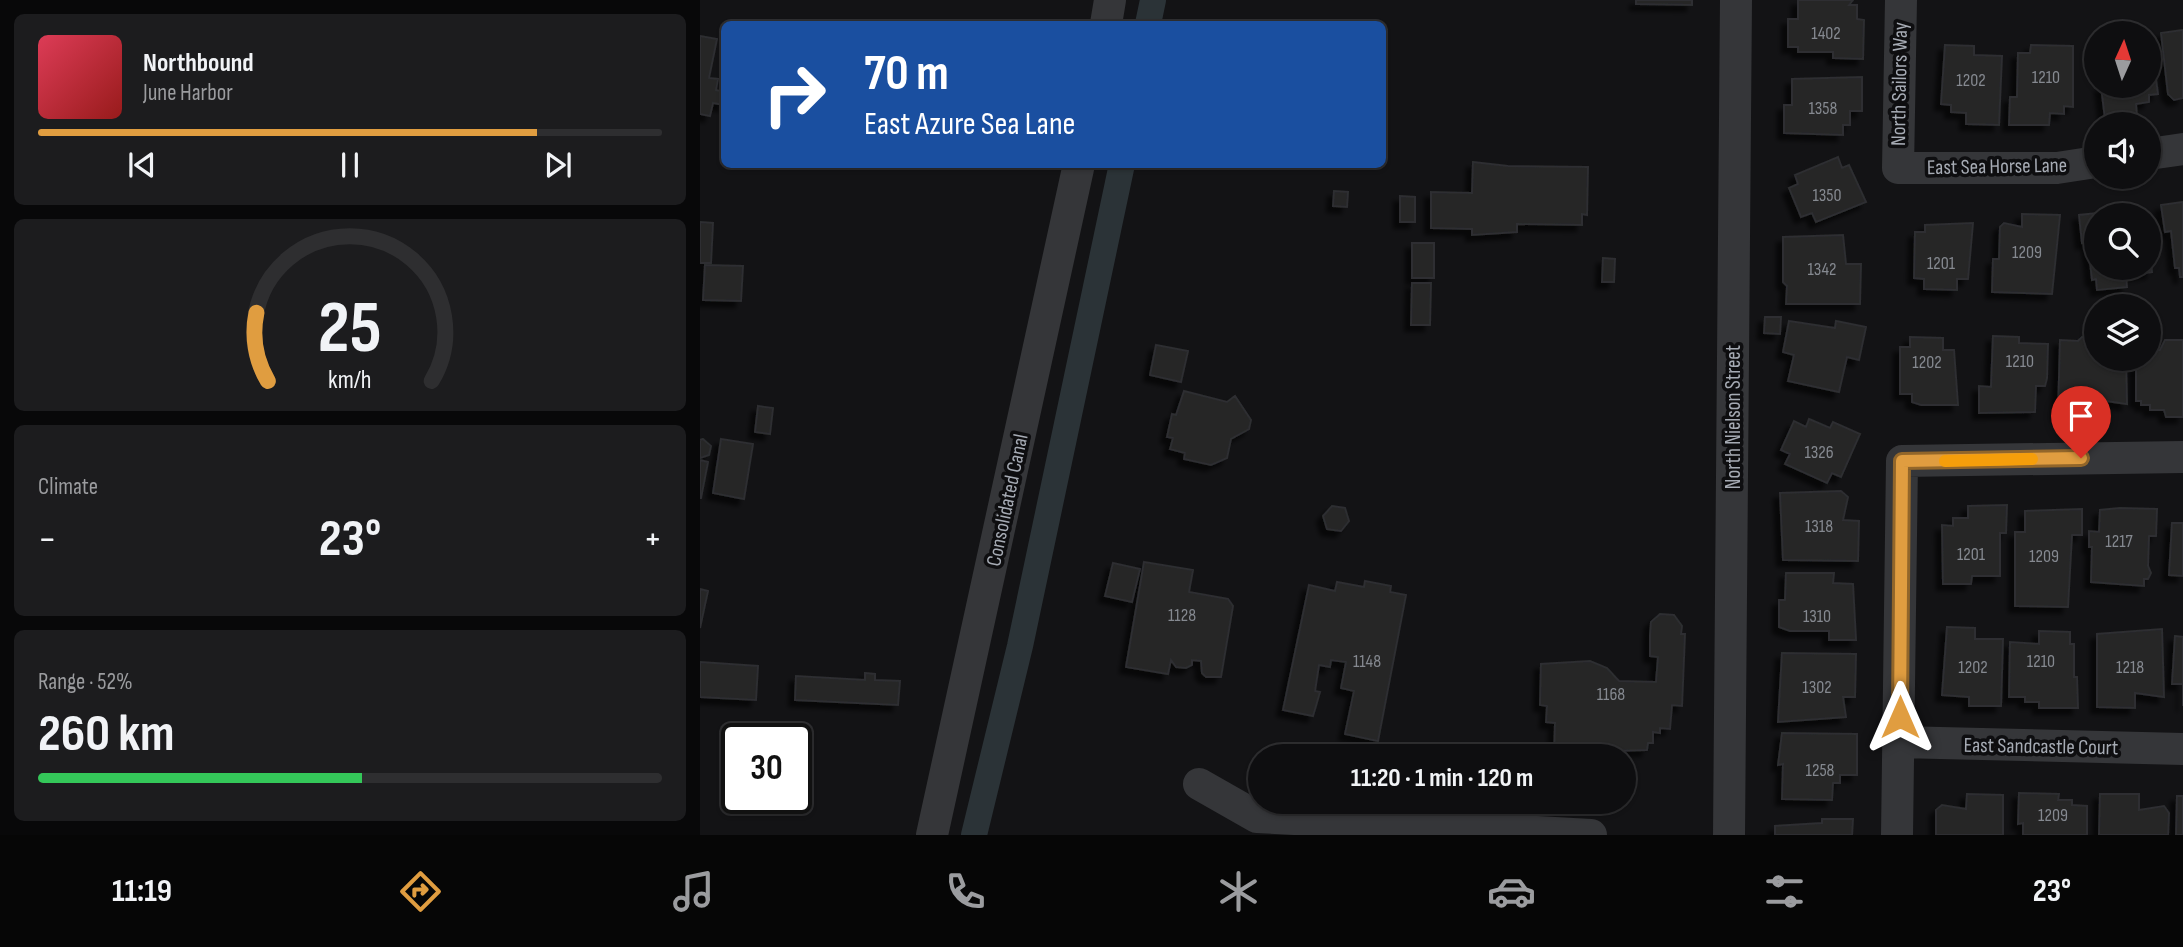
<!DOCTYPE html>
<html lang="en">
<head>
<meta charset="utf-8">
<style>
	:root { --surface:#0e0e10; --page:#1c1c1e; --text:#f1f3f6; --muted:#9b9c9f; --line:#2e2e30; --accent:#e09d40 }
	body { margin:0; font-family:"Sofia Sans Condensed",sans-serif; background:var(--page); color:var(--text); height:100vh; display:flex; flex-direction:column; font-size:26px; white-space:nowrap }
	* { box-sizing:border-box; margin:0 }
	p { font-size:23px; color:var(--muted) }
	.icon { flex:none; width:38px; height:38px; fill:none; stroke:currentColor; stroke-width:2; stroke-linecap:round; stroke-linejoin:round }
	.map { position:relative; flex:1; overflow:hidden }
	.details { display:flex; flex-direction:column; gap:14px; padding:14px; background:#080809; width:700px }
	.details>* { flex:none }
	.hud { position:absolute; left:21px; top:21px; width:665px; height:147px; border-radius:10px; box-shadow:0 2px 5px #0004,0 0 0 2px var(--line); background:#1a4fa0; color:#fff; overflow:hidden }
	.needle { width:46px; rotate:3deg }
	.tools { position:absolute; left:1384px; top:21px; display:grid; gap:14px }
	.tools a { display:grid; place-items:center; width:77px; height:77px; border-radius:50%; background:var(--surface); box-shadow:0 2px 5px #0004,0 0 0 2px var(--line); font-size:35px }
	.speed { position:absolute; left:21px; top:723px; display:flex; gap:14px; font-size:35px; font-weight:700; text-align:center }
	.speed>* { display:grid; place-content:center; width:91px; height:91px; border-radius:50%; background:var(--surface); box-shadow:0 2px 5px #0004,0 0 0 2px var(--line); line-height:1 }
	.speed .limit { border:4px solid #111; border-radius:10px; background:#fff; color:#111 }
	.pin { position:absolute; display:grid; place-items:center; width:60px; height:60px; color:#fff; margin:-72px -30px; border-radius:50% 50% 50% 0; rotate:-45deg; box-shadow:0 0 7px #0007 }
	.pin .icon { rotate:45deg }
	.me { position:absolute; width:77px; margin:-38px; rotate:0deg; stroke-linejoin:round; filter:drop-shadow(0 0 5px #0008) }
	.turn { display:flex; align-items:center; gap:24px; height:147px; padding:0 28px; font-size:32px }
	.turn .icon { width:91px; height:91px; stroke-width:2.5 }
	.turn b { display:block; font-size:49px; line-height:60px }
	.big { font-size:52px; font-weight:700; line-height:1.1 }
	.details .tile { flex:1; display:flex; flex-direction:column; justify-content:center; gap:10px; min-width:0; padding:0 24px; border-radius:10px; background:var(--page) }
	.details .dial { align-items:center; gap:0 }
	.dial svg { height:182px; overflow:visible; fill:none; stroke:var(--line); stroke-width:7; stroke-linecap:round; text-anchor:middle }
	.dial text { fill:var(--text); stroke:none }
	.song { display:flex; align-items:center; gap:21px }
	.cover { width:84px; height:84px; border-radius:10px; background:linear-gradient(135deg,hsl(350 70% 55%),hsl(0 70% 35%)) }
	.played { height:7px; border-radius:4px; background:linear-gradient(90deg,var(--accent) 80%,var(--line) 80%) }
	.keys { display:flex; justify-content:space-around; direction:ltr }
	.heat { display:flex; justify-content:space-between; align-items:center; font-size:38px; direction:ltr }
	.charge { height:10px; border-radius:5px; background:linear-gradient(90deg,#34c759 52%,var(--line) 0) }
	.trip { position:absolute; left:548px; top:744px; width:388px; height:70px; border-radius:35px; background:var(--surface); box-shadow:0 2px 5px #0004,0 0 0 2px var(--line); font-weight:700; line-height:70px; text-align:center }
	.tabs { display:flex; height:112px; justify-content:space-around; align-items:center; background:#060606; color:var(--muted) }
	.tabs .icon { width:49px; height:49px }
	.tabs .current { color:var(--accent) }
	.tabs b { font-size:32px; color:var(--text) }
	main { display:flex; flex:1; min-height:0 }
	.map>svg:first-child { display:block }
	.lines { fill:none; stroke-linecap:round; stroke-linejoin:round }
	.canal { stroke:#2b3337; stroke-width:26 }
	.building { fill:#262628; stroke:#2d2e30; stroke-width:2; filter:url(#shadow) }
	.minor { stroke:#353639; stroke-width:32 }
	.route-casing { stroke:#92662a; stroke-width:18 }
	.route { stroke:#e09d40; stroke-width:12 }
	.slow { stroke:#f59e0b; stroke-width:12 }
	.labels { text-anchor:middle; stroke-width:7; stroke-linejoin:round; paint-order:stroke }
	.number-label { font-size:18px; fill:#858990 }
	.street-label { font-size:21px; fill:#a6abb4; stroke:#0e0e10 }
</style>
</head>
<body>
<main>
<section class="details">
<div class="tile">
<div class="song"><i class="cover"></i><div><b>Northbound</b><p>June Harbor</p></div></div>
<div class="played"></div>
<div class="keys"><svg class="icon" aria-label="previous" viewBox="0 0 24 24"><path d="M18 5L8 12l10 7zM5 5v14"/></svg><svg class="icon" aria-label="pause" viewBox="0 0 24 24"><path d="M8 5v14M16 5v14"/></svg><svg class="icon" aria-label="next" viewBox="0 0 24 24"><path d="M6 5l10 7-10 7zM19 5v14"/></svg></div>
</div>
<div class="tile dial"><svg viewBox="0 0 100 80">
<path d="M14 69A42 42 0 1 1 86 69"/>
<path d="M14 69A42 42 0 0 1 9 39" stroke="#e09d40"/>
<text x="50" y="56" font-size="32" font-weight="700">25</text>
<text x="50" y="72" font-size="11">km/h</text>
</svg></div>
<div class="tile"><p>Climate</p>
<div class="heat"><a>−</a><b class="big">23°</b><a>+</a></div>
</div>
<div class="tile"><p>Range · 52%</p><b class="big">260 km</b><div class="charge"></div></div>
</section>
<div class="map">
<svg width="1483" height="835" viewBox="0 0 1483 835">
	<defs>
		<filter id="shadow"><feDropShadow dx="-6" dy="6" stdDeviation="2" flood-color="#0009"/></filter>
	</defs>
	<rect width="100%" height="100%" fill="#131315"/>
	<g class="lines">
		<path class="canal" d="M448,24L453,0
			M274,835L320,646L422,164"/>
	</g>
	<path class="building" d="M936,0H992V5L936,4Z
		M1098,0H1153L1149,5H1157V19L1164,20L1163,59L1133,58V52H1098V47H1088V19H1098Z
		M1483,30V98L1474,100L1468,94L1461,33Z
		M0,36L17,39L9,78L18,79L16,90L24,92V105L13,103L10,116L0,114Z
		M1450,36L1458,94L1449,95V102L1436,104L1437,116L1405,119L1401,86H1449Z
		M1245,45L1274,46V55L1302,56L1299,125L1266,124V113L1251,112V105L1241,104Z
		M1331,45L1373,46V107L1364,106V114L1350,113L1349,125H1309L1310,97H1317L1318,53H1330Z
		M1162,77V111H1150V125H1143V135L1084,133V105H1092V79Z
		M1138,157L1142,168L1149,165L1166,202L1116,222L1112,213L1101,217L1089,188L1098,184L1095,175Z
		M773,162L808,166L888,167L887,215L882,214V225L817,224V232L772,235V229L731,228V192L772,193Z
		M634,191L648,192L647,207L633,206Z
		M700,196L715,197V222H700Z
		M1483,202V277H1480L1479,268H1475L1471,231L1465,232L1461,205Z
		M1417,211V215H1396V268H1449V244L1452,272L1426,275L1427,287L1397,290L1396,279L1392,280L1388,242L1382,243L1379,215Z
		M1322,214L1360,215L1352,294L1292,292L1293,259H1299L1300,227L1304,223L1322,227Z
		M0,222L13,223L11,263H0Z
		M1273,223L1268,279H1257V290L1224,289V279L1214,278L1215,232H1225V225Z
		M1143,235L1146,264H1161L1160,304H1086L1087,286L1083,282V237Z
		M712,243H734V278H712Z
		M903,258L915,259L914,282H902Z
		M5,265L43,266L41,301L3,300Z
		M712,283H731L730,325H711Z
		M1065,317H1081L1080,334L1064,333Z
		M1089,321L1135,328L1136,321L1166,327L1159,360L1147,357L1139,392L1088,381L1094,355L1083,352Z
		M1293,336L1319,337V343L1348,344L1347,378L1345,386H1336L1335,412L1279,413V386L1291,387Z
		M1210,337L1243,338V350H1254L1258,405H1221L1212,402V394H1200V347H1210Z
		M1382,337L1396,338V359H1426L1427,404L1399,400L1398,416L1358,415L1360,340L1378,341Z
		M1465,340H1483V417H1466L1464,410H1450V405H1441V401H1436V359H1449V350H1460Z
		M456,345L488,351L481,382L450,375Z
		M484,391L527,402L535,396L551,420L549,429L531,439L527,458L511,465L484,459L485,453L470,449L473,438L467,437L472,414L476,415Z
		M58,406L73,408L70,434L55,432Z
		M1109,419L1130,428L1133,422L1160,434L1141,477L1132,473L1127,483L1085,464L1090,454L1081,450L1094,421L1106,427Z
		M3,439L11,446L9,455L0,458V440Z
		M21,439L53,444L44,499L13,493Z
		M0,460L8,462L1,498H0Z
		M1141,491L1148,497L1143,520L1159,521L1158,561L1083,560L1080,493Z
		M1307,505L1306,533H1300V576H1272L1271,584H1243L1242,525L1253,526V518H1268V506Z
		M632,506L645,508L649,521L641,531L627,529L623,516Z
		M1420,508L1457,509L1456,536H1449L1448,566L1451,573L1448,579H1444V586L1391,582L1392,547H1389V531L1399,532L1400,510Z
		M1382,509V535H1372L1368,607L1315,606V532H1325V511Z
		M1472,523H1483V576L1469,575Z
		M444,562L493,570L489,592L528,599L533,606L521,677H506L502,673L501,661L492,660V665L486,668L476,667L471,660L468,674L426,667Z
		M413,563L440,569L432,602L405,596Z
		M1086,573H1134L1133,583L1153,584L1156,640H1129V631H1090L1079,627V600H1085Z
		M665,581L691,586L690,592L706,595L678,741L645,734L654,691L641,688L646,662L631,660L630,667L619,665L615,691L620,692L613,716L583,710L609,585L635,591L637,582L664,587Z
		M0,589L8,591L0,628Z
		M960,614L974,615L982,626L981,634H985L982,706L972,705L970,729L960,728V733L953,732V743H948L947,750L915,751V746L904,745L903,749L898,748L897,756H854L855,723L846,722L847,706L840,705L841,664L890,661L907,668L919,681L956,682L958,657L950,656V635L951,622Z
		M1247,627L1275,628V639H1303L1301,706H1269V697L1242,695Z
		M1462,629L1464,697L1435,693V708L1397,707V634Z
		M1339,631L1370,632V644H1374V677H1377L1378,708H1339V702H1325V697H1309L1310,642L1339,644Z
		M1475,636L1483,637V706V684H1472Z
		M1082,653L1156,654L1155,697H1143L1146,717L1078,722Z
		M0,662L58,666L56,700L0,697Z
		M165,673L175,674V680L200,681L198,705L95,700L96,676L165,680Z
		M1082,733L1157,734V775H1140V783H1133L1132,800L1082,799L1083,764L1078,765Z
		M1319,793L1359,794L1358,800H1372V805L1387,806V835H1323V823L1318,824Z
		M1267,794L1303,795V835H1236V810L1242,805L1266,809Z
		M1400,794H1439V810L1464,806L1469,813L1468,835H1399Z
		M1477,796H1483V835H1476Z
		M1122,819H1153L1152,835H1075V826L1122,823Z"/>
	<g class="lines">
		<path class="minor" d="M1201,0L1198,168H1357L1396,162
			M406,24L410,0
			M1449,154L1483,149
			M1199,742L1483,749
			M499,784L557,817L891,835
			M232,835L379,164
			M1029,835L1036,0
			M1197,835L1202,461L1483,457"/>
	</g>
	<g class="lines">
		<g class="route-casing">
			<path id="route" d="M1200,717L1202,461L1381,458"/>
		</g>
		<use href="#route" class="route"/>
		<path class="slow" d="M1245,461L1332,459"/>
	</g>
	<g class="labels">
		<g class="number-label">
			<text x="1126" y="39">1402</text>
			<text x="1346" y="83">1210</text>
			<text x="1271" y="86">1202</text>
			<text x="1123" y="114">1358</text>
			<text x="1127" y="201">1350</text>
			<text x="1327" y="258">1209</text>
			<text x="1241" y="269">1201</text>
			<text x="1122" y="275">1342</text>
			<text x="1320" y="367">1210</text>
			<text x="1227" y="368">1202</text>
			<text x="1119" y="458">1326</text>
			<text x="1119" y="532">1318</text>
			<text x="1419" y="547">1217</text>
			<text x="1271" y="560">1201</text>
			<text x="1344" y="562">1209</text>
			<text x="482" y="621">1128</text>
			<text x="1117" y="622">1310</text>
			<text x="667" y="667">1148</text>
			<text x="1341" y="667">1210</text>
			<text x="1273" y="673">1202</text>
			<text x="1430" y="673">1218</text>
			<text x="1117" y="693">1302</text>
			<text x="911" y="700">1168</text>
			<text x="1120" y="776">1258</text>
			<text x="1353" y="821">1209</text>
		</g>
		<g class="street-label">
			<text transform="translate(1199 84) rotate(-89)" y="7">North Sailors Way</text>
			<text transform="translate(1297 166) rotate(-1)" y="7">East Sea Horse Lane</text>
			<text transform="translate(1033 417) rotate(-90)" y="7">North Nielson Street</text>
			<text transform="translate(307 500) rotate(-78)" y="7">Consolidated Canal</text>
			<text transform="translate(1341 746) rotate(1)" y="7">East Sandcastle Court</text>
		</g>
	</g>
</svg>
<div class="tools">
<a><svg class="needle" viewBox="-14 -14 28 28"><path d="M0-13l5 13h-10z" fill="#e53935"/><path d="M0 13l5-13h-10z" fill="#9b9c9f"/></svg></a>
<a><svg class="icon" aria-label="sound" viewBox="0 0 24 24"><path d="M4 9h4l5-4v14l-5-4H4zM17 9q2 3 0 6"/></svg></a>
<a><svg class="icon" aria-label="search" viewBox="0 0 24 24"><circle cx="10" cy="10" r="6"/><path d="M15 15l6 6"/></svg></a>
<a><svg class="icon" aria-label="layers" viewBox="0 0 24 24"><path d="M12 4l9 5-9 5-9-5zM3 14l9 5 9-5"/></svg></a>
</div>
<div class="speed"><div class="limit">30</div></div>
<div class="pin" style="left:1381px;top:458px;background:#d93025"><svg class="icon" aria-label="arrive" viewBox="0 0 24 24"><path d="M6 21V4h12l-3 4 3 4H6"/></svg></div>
<svg class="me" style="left:1200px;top:717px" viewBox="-20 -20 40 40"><path d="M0-17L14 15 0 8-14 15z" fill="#e09d40" stroke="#fff" stroke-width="4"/></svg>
<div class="trip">11:20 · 1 min · 120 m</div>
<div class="hud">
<div class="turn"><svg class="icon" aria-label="right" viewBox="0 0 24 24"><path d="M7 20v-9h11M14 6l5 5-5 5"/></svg><div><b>70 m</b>East Azure Sea Lane</div></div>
</div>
</div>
</main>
<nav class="tabs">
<b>11:19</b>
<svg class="icon current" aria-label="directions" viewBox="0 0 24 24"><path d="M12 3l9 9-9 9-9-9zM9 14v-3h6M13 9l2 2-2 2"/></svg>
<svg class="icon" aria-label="music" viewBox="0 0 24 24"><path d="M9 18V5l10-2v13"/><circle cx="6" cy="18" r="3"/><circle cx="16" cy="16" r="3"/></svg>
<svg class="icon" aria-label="phone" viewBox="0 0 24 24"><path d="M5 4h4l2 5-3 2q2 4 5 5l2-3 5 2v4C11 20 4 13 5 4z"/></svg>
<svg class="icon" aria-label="climate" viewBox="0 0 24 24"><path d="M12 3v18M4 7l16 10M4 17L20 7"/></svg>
<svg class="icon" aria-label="car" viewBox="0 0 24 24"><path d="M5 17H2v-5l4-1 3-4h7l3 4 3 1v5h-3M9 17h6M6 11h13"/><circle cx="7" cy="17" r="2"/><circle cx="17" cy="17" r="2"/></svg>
<svg class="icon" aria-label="filters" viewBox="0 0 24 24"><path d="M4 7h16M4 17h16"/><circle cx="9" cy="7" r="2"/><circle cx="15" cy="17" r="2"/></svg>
<b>23°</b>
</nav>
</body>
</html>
